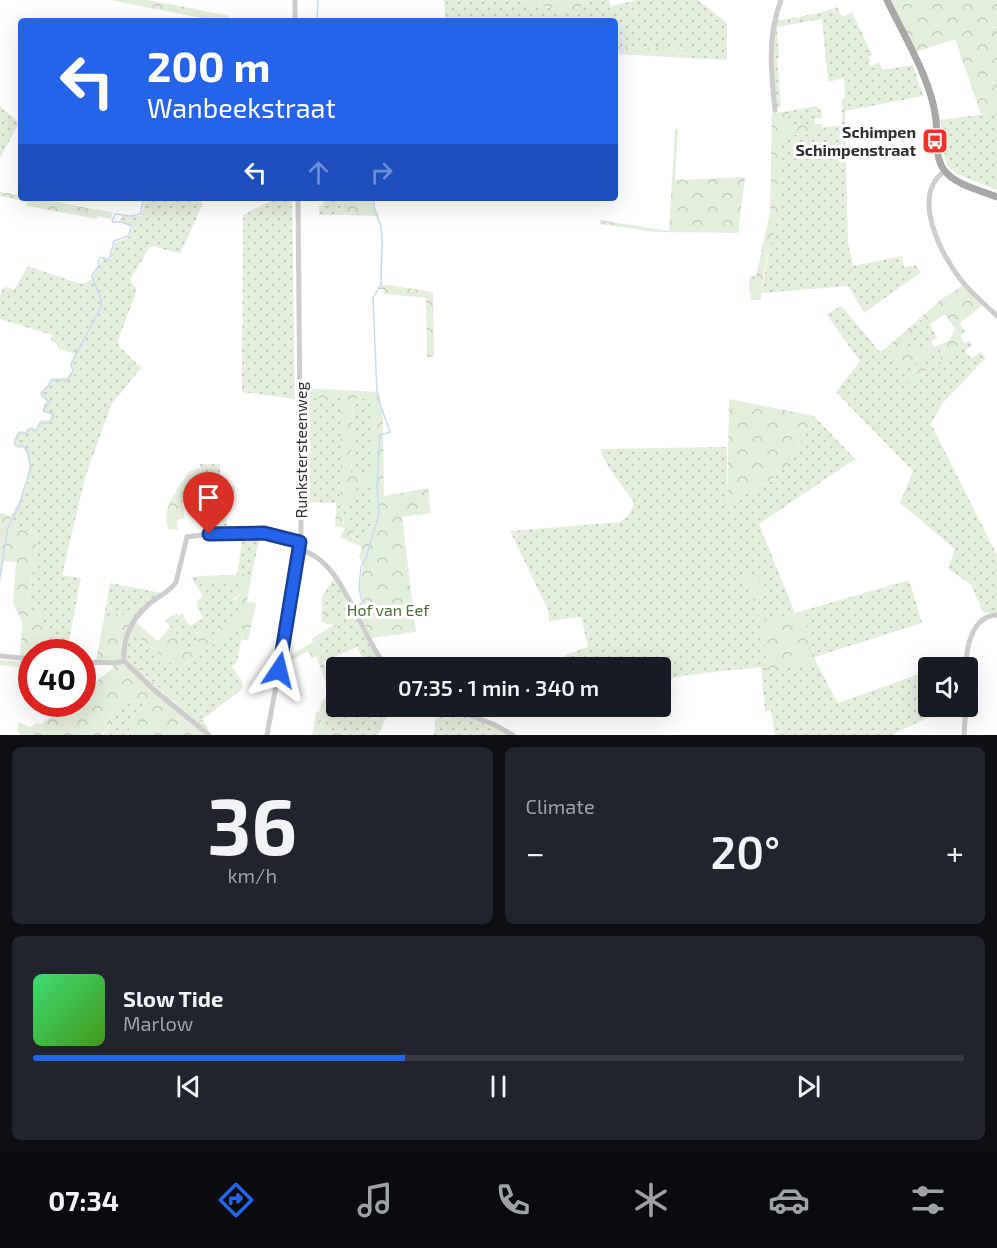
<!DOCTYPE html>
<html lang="en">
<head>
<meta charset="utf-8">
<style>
	:root { --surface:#171b24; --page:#20242c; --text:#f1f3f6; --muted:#9ea1a6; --line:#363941; --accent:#2563eb }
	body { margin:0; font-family:"Exo 2",sans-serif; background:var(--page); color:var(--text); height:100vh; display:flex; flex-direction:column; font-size:22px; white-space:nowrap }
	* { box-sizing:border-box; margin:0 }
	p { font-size:20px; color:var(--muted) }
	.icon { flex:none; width:33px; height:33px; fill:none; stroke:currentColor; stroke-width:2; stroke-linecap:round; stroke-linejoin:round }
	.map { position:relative; height:735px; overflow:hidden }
	.sheet { display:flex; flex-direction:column; gap:12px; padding:12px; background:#0d0f14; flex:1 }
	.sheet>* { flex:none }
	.hud { position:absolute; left:18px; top:18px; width:600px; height:183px; border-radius:6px; box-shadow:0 6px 24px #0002; background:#2563eb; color:#fff; overflow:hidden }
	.buttons { position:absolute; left:918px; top:657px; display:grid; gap:12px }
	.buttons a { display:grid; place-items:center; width:60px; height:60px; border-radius:6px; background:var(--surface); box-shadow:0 6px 24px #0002; font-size:30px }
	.speed { position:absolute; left:18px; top:639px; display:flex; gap:12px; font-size:30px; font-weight:700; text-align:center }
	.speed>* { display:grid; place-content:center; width:78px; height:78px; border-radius:50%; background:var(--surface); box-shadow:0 6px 24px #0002; line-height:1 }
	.speed .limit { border:9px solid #d22; background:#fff; color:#111 }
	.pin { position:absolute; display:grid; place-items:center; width:51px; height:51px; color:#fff; margin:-62px -26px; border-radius:50% 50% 50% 0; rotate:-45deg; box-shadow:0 0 6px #0007 }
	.pin .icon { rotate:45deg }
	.me { position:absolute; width:66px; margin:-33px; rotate:10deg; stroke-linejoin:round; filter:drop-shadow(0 0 4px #0008) }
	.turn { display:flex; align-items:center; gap:21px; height:126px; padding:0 30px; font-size:27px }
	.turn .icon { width:78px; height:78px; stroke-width:2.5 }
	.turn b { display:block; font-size:42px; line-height:51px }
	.lanes { display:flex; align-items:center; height:57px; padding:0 30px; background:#0003; justify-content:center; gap:30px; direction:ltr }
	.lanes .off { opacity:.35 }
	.big { font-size:45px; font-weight:600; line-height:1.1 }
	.sheet .tile { flex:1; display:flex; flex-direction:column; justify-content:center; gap:9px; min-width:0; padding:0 21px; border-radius:9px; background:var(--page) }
	.sheet .dial { align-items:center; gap:0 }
	.dial b { font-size:78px; line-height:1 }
	.song { display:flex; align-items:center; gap:18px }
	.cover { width:72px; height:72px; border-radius:9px; background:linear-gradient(135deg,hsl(140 70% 55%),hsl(100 70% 35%)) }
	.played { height:6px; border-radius:3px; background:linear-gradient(90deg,var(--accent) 40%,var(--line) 40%) }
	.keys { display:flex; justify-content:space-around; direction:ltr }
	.heat { display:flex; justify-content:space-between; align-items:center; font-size:33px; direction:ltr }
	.sheet .tiles { flex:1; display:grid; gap:12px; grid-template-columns:1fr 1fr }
	.tile:last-child { grid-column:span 2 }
	.trip { position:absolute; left:326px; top:657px; width:345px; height:60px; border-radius:6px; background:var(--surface); box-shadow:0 6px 24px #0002; font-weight:600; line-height:60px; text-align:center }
	.dock { display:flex; height:96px; justify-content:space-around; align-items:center; background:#090b0e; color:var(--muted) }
	.dock .icon { width:42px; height:42px }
	.dock .on { color:var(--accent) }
	.dock b { font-size:27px; color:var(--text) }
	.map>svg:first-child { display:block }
	.grass { fill:url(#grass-dots) }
	.forest { fill:url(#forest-crowns); fill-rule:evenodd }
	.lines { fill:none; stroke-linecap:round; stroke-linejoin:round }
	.stream { stroke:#c8dbef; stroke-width:1.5 }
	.minor { stroke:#cdcdcd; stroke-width:5 }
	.major { stroke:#a8a8a8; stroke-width:7 }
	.route-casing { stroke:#184099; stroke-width:15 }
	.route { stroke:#2563eb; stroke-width:10 }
	.labels { text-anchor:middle; stroke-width:6; stroke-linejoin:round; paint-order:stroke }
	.poi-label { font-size:16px; font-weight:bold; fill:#303030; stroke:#fff; text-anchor:end }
	.street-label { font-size:16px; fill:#303030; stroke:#fff }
	.park-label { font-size:16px; fill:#4c6f39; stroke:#fff }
</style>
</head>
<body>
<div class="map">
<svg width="997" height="735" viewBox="0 0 997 735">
	<defs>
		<pattern id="grass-dots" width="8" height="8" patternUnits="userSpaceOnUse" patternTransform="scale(1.5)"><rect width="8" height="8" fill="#e4eedd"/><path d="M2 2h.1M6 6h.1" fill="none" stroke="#c4ccbe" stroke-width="1.8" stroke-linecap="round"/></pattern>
		<pattern id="forest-crowns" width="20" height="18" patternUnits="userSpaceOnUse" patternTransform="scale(1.5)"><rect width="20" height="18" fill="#e4eedd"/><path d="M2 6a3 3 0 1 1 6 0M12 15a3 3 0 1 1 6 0" fill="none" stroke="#c4ccbe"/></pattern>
	</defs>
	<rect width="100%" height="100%" fill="#fff"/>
	<path class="grass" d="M444,0H513L579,14L582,2L577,0H609L611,6L638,0H698L727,23V60L688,58L687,49L615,46V21H445Z
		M837,7L842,17L852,12L872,55L869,57L871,62L868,63L870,66L879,63L883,70L913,65L923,96L845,111L848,243L853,266L902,256L904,267L916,265L921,272L864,313L848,286L761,293L780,197L781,136L822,132L823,127L842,126V100L845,99L844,78L828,82L822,19L777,27L779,58H777L781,107L776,108L773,66L774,21L820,13Z
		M997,26V190L957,174L948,166L944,154L940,120L986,114L981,96Z
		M0,106L19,123L0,158Z
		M816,106L821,110L822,118L815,119V125H789V111Z
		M146,198H202L200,201L203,204L180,254L153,246L150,247L131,278V282L136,288L135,295L118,341L120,347L141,368L111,405L85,478L62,575L81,578L67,652H61L52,645L51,635L27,610L38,534L11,527L10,516C23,499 37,470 24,449L15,446V437L20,431L25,432L28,428L36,429L41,420H50L51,414L44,412L43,408L46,401L41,394L51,378H67L73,369L69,366L75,354L59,349L57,344L51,341L52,335L0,319V296L4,286L14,290L28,266L81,284C94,281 97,269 102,259L110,260L115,243L129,237L133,227L119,221L123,215L140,216L142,213Z
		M276,198H292L295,399L242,392L243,215Z
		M323,198H343L344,215H319V206L323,205Z
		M842,306L880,352L888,346L902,370L943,347L946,353L906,377L921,375L969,341L972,345L965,351L971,358L981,352L986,358L942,404L931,424L997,555V614L983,612L971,585L948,568L955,549L900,503L913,471L836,392L860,361L826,314Z
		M920,318L925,327L930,324L937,338L931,342L934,348L919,354L905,350L901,345L915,331L911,326Z
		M310,398H343L340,503L357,485H371L375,513L365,543C349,535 342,529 342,510L336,511V503L305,502V476H311Z
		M353,398L373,399V475H351Z
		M814,416L855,459L759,524L795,613L909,580L922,623L815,657L807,627L795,613L765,622L755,598L768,594L745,578L762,623L768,669L816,662L838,703L928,671V706L950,707L892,735H775L771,710L765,712L761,667L688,675L660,681V668L566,667L565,655L588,647L581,617L549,621L548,610L510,531L620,522L628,516L634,505L633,501L609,468L600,451L601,449L727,447V508L730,499C747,495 775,480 786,466C797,452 805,432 814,416Z
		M200,464H220V476L228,486H234L235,492L223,495L228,531H210Z
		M243,535H260L252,574L237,575Z
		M203,576V582L239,580L242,582V593L234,598V603L241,608V616L231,626L217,631L214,637L211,638L196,632L201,645L190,654L165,620L177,613L179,616L182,614L190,626L203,618L196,605L198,604L196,601L203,597L191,577Z
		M334,578L376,657L385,667H363L366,665L357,647L323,662L315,640L342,622L326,619L328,608L321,606L323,595Z
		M110,583L162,593L136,617L105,612Z
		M245,621L237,663L232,666L243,683L242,689L198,723L128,659L125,661V651L130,631L179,669Z
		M144,701L145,705L128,722L130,735H102C113,724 109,720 114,707L124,702Z
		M336,701V706L395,707L385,720L378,735H344L320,729L323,708Z
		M437,706L490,725L510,735H434Z"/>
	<path class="forest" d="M110,0H149L229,16L228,21H216Z
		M513,0H577L582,1L580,14Z
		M891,0H997V111L981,114L955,39L916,52Z
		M615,46L687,49L688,58L615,54Z
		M789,111V125L822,124L823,132L781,136C781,164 783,193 777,221C771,247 761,273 761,300H751L749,289L750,276H756L770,212L772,113Z
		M675,129H678L675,180L745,177L738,233L656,232L600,224V220L669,231Z
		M0,192L21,195V198C52,198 82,209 113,212L111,219L97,216V219L27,206V202L0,196Z
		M343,198H357L358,200L375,198L374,206L379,216L344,215Z
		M381,284L433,292L434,357H427L426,298L384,294L383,289H378Z
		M962,286L983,305L960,323L965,332L960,336L965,344L909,383L906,377L946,353L944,347L902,371L888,346L911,326L916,331L902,345L905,350L912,346L919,354L950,340L955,329L945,314L925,328L920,318L943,298Z
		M303,388L379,392L383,417L384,496L428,488L431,513L402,517L416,632L371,638L357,608L363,603L360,587L363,565L359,556L362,547L340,537L345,528L335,526L336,511L342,510V523L354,526L352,537L365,543L375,513L371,485H357L355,503H340L342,398H310L311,476H305ZM353,398L373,400L372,475H351Z
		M729,399L814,416C805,432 797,452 786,466C775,480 747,495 730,499V508H727Z
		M200,467L210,531L206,532L201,498L182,503L185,518L177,520L178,530L168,529L166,514L170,501L188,472Z
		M0,513L10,516L11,527L38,534L27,609L43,613L41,625L50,627L52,645L61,652H32L31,665H27L26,668L0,665V660L20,661L22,622L13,603L16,562L4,561L0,584Z
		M252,574L247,602L256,603L248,641L242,639L244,622L179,669L130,631L136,622L158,641L170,627L190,653L200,645L197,638L198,630H202L211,638L214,636L219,629L231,625L241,616V608L233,602L242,593V582L239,580L203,582V576Z
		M757,575L769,594L755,598L765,622L795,613L807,627L816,662L767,670L762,623L745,579Z
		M323,606L328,607L327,619L342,622L315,640L336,695V701L323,708L320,728L344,735H312L316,712H319L322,700L331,696L316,656L312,658L308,651L284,664L286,658L313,642L312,639L333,625L321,622Z
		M105,612L136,617C125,632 117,645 123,663L128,659L197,723L202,719L208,728L206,735H130L128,722L145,705L144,701L124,702L114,707C109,720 113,724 101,735H20L17,730L19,722L30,727L36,723L41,724L68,704H82L83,692L113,668V665L96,661Z"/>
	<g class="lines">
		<path class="stream" d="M317,21L318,0
			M374,198V207L381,227L382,239L381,284L373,298L377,392
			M0,576L8,528L18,508L31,467L28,452L23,445L18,447L15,445V440L20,432L26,433L30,428L36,431L40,423H49L53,417L52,413L45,412L43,410L50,402L42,396L41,392L48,387L51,380H67L73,371L71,364L102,305C102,298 94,284 92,275L98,267L99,259L101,257L109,260L114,241L128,236L132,226L121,222H114L112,221L115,214L131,216L140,214L144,198
			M357,608L362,602L359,588L361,567L366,558L379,514L377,486L380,435L390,432L377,395"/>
		<path class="minor" d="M295,0V21
			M775,110C771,72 767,36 781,0
			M945,171C910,195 941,255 961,280C971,293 985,304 997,316
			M299,550C343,557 359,636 388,668
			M0,656L32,659
			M124,661C122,640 131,620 147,606C156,597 169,593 176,582L187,537L209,534L264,533L300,542
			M124,661L154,690L209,735
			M82,662L116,663L124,661
			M966,668C966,647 972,616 997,615
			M445,706L493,724L513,735
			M267,735L295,582L301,533L298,198
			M964,735L966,706"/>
		<path class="major" d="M887,0C904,36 932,81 936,120C938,136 934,156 944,170C955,185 980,190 997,197"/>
	</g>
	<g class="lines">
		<g class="route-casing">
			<path id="route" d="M209,534L264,533L300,542L279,670"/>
		</g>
		<use href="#route" class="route"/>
	</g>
	<defs>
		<g id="bus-square" transform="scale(1.35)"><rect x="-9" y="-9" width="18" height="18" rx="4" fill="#f23127" stroke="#fff"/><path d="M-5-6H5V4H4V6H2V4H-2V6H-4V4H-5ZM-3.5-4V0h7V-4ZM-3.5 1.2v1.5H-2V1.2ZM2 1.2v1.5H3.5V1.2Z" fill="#fff"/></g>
	</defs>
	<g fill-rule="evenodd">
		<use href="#bus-square" x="935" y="141"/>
	</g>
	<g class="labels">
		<g class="poi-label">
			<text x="916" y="138">Schimpen<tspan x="916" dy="18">Schimpenstraat</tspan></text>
		</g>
		<g class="street-label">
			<text transform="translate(301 450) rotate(-90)" y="6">Runkstersteenweg</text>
		</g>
		<g class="park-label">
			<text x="388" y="616">Hof van Eef</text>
		</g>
	</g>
</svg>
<div class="buttons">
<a><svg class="icon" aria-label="sound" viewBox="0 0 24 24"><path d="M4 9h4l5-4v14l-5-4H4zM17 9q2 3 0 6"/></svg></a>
</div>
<div class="speed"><div class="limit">40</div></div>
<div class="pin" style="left:209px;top:534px;background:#d93025"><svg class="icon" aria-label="arrive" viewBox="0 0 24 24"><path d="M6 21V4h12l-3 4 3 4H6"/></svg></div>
<svg class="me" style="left:279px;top:670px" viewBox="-20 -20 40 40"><path d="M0-17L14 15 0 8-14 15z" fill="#2563eb" stroke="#fff" stroke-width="4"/></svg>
<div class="trip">07:35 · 1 min · 340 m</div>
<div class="hud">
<div class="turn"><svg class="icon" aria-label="left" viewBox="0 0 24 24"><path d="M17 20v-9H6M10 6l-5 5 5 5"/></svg><div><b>200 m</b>Wanbeekstraat</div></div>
<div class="lanes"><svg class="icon" aria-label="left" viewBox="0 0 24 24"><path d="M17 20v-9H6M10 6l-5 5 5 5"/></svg><svg class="icon off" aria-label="ahead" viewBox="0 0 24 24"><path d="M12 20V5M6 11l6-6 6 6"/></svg><svg class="icon off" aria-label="right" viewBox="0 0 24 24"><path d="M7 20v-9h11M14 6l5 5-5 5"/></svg></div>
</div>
</div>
<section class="sheet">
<div class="tiles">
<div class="tile dial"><b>36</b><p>km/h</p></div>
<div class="tile"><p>Climate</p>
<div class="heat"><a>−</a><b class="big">20°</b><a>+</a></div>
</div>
<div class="tile">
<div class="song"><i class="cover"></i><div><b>Slow Tide</b><p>Marlow</p></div></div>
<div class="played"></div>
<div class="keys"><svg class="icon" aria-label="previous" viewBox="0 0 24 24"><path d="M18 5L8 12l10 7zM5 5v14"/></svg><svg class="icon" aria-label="pause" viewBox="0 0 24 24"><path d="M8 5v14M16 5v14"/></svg><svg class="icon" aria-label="next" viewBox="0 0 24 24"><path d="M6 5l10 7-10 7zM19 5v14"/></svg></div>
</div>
</div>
</section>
<nav class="dock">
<b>07:34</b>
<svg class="icon on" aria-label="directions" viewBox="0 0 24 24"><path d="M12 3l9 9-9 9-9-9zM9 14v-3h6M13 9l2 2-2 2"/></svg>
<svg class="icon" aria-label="music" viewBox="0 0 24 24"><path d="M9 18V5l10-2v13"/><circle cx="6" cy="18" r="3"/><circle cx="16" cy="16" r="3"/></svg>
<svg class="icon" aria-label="phone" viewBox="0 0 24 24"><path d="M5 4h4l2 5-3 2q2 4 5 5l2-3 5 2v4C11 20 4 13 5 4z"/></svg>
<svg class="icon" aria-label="climate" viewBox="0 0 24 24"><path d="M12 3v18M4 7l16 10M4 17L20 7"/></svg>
<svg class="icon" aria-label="car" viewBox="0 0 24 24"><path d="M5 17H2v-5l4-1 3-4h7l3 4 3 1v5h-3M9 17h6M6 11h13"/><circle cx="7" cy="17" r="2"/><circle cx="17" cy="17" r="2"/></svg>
<svg class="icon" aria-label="filters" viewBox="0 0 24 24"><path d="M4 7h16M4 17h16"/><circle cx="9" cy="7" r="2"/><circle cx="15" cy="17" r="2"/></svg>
</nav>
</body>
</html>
